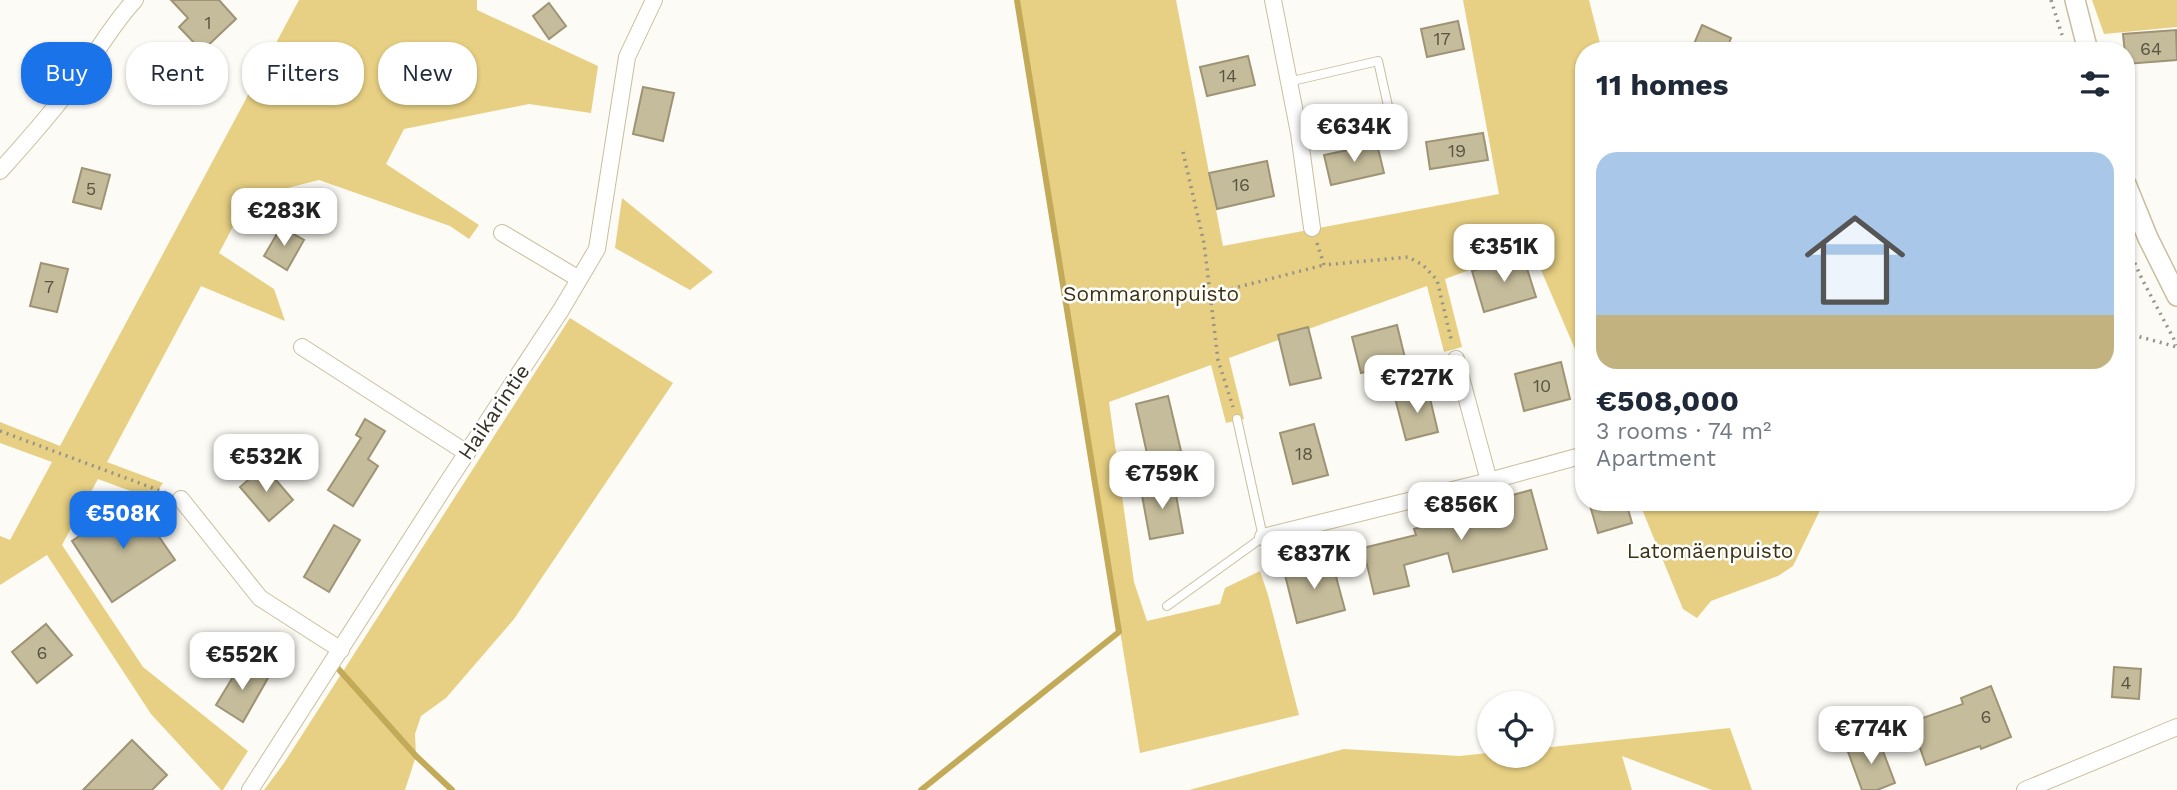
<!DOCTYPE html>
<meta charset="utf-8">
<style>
:root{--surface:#fff;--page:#f2f2f3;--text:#1f2937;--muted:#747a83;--line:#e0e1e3;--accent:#1a73e8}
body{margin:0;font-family:"Work Sans",sans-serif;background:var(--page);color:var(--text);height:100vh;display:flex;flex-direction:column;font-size:26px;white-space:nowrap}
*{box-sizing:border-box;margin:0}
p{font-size:23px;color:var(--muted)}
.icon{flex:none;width:38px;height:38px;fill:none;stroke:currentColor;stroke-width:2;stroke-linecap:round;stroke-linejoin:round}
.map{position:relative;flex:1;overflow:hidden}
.panel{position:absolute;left:1575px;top:42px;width:560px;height:469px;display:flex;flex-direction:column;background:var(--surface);border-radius:28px;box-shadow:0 2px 5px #0004}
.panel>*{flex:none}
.hud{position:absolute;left:21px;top:42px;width:665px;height:63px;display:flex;gap:14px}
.buttons{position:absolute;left:1477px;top:691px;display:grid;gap:14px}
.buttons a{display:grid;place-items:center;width:77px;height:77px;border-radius:50%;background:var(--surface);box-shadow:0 2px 5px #0004;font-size:35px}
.price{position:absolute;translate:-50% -60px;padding:0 16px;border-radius:14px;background:#fff;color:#222;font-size:23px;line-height:46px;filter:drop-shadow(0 2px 4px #0008)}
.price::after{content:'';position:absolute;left:50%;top:42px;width:21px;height:16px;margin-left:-10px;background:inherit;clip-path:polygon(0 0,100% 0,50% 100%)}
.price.selected{background:var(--accent);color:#fff}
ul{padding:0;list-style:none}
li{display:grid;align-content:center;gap:14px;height:371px;padding:0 21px}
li+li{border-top:2px solid var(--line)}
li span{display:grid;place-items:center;height:217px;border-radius:21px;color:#555}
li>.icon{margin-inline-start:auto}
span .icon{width:126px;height:126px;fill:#fffc;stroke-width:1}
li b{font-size:30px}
h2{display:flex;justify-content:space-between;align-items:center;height:84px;padding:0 21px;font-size:30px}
.pill{padding:0 24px;border-radius:28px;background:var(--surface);box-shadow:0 2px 5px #0004;font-size:24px;line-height:63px}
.pill.selected{background:var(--accent);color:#fff}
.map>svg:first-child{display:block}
.green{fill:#e7d083}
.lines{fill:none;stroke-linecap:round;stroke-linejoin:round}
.stream{stroke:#c2aa58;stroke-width:6}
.building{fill:#c5bc9b;stroke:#9e9475;stroke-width:2}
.service-casing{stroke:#c9bf9f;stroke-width:10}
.minor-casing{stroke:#c9bf9f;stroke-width:18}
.tertiary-casing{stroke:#c9bf9f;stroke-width:22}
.path{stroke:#969389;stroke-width:3.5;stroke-dasharray:2 5;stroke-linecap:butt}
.service{stroke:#fff;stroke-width:8}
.minor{stroke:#fff;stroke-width:16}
.tertiary{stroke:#fff;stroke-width:19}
.labels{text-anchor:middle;stroke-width:5;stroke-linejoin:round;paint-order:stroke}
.number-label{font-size:18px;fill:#5a5442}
.park-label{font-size:21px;fill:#3e330f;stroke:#fff}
.street-label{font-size:21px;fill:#363225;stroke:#fff}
</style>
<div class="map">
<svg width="2177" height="790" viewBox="0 0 2177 790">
<rect width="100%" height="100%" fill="#fdfbf5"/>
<g class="green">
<path d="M 299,0 L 477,0 L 477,10 L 598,66 L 591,113 L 529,104 L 404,129 L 386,164 L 479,225 L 469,239 L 450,226 L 319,180 L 248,198 L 219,253 L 274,289 L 285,321 L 201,286 L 107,462 L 163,483 L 152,499 L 98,479 L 62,545 L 143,667 L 248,751 L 223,790 L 221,790 L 151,714 L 47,555 L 0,585 L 0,536 L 10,540 L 52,462 L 0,443 L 0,422 L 60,446 Z"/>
<path d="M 1017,0 L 1176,0 L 1223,246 L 1499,194 L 1463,0 L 1589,0 L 1602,51 L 1584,51 L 1584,370 L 1535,256 L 1483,265 L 1445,279 L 1462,347 L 1444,352 L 1427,286 L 1229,358 L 1244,419 L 1226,423 L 1211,365 L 1109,402 L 1134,582 L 1147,621 L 1220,604 L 1225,588 L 1260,571 L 1268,595 L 1299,715 L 1140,753 Z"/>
<path d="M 2092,0 L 2177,0 L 2177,27 L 2104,34 Z"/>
<path d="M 622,198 L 713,272 L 690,290 L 615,248 Z"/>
<path d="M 570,318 L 673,383 L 514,619 L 446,698 L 421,716 L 415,734 L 416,756 L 405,790 L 264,790 L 284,763 Z"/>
<path d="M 1639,502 L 1824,502 L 1793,566 L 1778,576 L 1711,601 L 1697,618 L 1683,609 Z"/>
<path d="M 1730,728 L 1752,790 L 1712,790 L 1622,756 L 1632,790 L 1189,790 L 1344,749 L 1459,756 L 1489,753 L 1489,756 L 1542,756 L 1542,748 Z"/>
</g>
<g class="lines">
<g class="stream">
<path d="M 334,664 L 416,756 L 452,790"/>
<path d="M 921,790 L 1119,632 L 1017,0"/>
</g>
</g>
<g class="building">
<path d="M 171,0 L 219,0 L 236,19 L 202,51 L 179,27 L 188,18 Z"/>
<path d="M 549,3 L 566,26 L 549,39 L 533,16 Z"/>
<path d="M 1458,21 L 1464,49 L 1427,57 L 1421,29 Z"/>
<path d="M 1702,25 L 1731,38 L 1726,51 L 1691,51 Z"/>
<path d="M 2176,30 L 2177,60 L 2126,64 L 2123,34 Z"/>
<path d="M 1248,56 L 1255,85 L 1207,96 L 1200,67 Z"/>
<path d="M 643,87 L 674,93 L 663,141 L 633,134 Z"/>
<path d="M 1483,133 L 1488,160 L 1430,169 L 1426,142 Z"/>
<path d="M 1377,144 L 1384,173 L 1331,185 L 1324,155 Z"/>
<path d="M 1267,161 L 1274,196 L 1217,209 L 1209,173 Z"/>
<path d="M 82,168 L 110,175 L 101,209 L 73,202 Z"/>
<path d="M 281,227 L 304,240 L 287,270 L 264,256 Z"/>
<path d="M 1523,256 L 1536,297 L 1484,312 L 1472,271 Z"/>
<path d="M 41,263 L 68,269 L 57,312 L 30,306 Z"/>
<path d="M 1397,325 L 1406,362 L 1361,373 L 1352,337 Z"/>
<path d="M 1308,327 L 1321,378 L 1290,385 L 1278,335 Z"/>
<path d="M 1561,362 L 1570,399 L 1524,411 L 1515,374 Z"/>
<path d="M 1428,390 L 1438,432 L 1406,440 L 1395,398 Z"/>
<path d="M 1168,396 L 1181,451 L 1148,458 L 1136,404 Z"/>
<path d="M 365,419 L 385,431 L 368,459 L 378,466 L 353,506 L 328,490 L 361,438 L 356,435 Z"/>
<path d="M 1314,424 L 1328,475 L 1293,484 L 1280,433 Z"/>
<path d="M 264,466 L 293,500 L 269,521 L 240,487 Z"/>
<path d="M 1174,484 L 1183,533 L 1150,539 L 1141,490 Z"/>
<path d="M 1531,490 L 1547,549 L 1453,572 L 1448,553 L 1404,565 L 1409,586 L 1374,594 L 1363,548 L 1416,535 L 1414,529 L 1500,506 L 1498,499 Z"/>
<path d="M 133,499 L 175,560 L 112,602 L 72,541 Z"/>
<path d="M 1589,502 L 1626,502 L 1632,523 L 1598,533 Z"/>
<path d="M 334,525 L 360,540 L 329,592 L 304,577 Z"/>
<path d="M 1331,558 L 1345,610 L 1297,623 L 1284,571 Z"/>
<path d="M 46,624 L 72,655 L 37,683 L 12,652 Z"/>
<path d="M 242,662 L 268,678 L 243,722 L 216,705 Z"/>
<path d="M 2114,667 L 2141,669 L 2139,699 L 2112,697 Z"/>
<path d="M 1991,686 L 2011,737 L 1981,749 L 1980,746 L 1926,765 L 1911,722 L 1963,704 L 1961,698 Z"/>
<path d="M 1878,738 L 1895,783 L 1877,790 L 1862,790 L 1847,749 Z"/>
<path d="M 132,740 L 167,775 L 152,790 L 83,790 Z"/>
</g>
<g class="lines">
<defs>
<g id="service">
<path d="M 1288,82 L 1378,61 L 1392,124 L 1299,133"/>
<path d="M 1167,606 L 1263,537 L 1237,419"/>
</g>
<g id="minor">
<path d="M 1273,0 L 1299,133 L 1312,228"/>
<path d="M 0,171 C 27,141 53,112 77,79 C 97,53 112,24 135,0"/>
<path d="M 502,233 L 579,279"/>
<path d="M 302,347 L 467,453"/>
<path d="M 1456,359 L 1489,481"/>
<path d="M 181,499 L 260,598 L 341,650"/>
<path d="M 1263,537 L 1489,481 L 1584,455"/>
<path d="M 250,790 L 445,486 L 561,310 L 597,249 L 627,57 L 654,0"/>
<path d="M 2025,790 L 2177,727"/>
</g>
<g id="tertiary">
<path d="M 2075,0 L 2088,51"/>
<path d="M 2126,184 L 2148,238 L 2177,296"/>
</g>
</defs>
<use href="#service" class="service-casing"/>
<use href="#minor" class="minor-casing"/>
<use href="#tertiary" class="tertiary-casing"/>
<g class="path">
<path d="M 2051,0 L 2062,35"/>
<path d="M 1183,152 L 1204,243 L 1218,360 L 1233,407"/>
<path d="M 1317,243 L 1324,265 L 1408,257 L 1423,265 L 1437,280 L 1452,343"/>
<path d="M 2126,244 L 2142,279 L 2177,345"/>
<path d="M 1211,294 L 1324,265"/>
<path d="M 2126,333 L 2177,347"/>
<path d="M 0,431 L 166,493"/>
</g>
<use href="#service" class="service"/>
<use href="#minor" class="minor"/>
<use href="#tertiary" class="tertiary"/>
</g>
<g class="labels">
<g class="number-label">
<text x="208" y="29">1</text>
<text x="1442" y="45">17</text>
<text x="2151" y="55">64</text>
<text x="1228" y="82">14</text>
<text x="1457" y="157">19</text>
<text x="1241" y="191">16</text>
<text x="91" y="195">5</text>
<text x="49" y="293">7</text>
<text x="1542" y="392">10</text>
<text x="1304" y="460">18</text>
<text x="42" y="659">6</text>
<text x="2126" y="689">4</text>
<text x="1986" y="723">6</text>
</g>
<g class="park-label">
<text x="1151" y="301">Sommaronpuisto</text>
<text x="1710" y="558">Latomäenpuisto</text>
</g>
<g class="street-label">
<text transform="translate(494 412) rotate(-56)" y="7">Haikarintie</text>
</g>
</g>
</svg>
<div class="buttons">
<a><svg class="icon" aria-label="locate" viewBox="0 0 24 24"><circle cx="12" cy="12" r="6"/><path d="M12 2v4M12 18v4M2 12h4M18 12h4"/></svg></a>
</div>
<b class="price" style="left:1354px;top:164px">€634K</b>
<b class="price" style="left:284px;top:248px">€283K</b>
<b class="price" style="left:1504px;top:284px">€351K</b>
<b class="price" style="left:1417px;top:415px">€727K</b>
<b class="price" style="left:266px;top:494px">€532K</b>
<b class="price" style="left:1162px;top:511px">€759K</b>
<b class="price" style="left:1461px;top:542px">€856K</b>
<b class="price selected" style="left:123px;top:551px">€508K</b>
<b class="price" style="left:1314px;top:591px">€837K</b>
<b class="price" style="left:242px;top:692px">€552K</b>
<b class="price" style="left:1871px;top:766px">€774K</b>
<div class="hud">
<a class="pill selected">Buy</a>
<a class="pill">Rent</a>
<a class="pill">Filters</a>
<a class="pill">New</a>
</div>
<section class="panel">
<h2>11 homes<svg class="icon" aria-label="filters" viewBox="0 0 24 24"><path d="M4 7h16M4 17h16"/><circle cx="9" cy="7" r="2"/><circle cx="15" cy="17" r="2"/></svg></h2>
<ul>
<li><span style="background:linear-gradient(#a9c7e8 75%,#c2b280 0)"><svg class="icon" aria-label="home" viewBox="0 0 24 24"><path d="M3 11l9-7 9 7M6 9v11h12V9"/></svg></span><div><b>€508,000</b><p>3 rooms · 74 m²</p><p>Apartment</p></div></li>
</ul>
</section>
</div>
